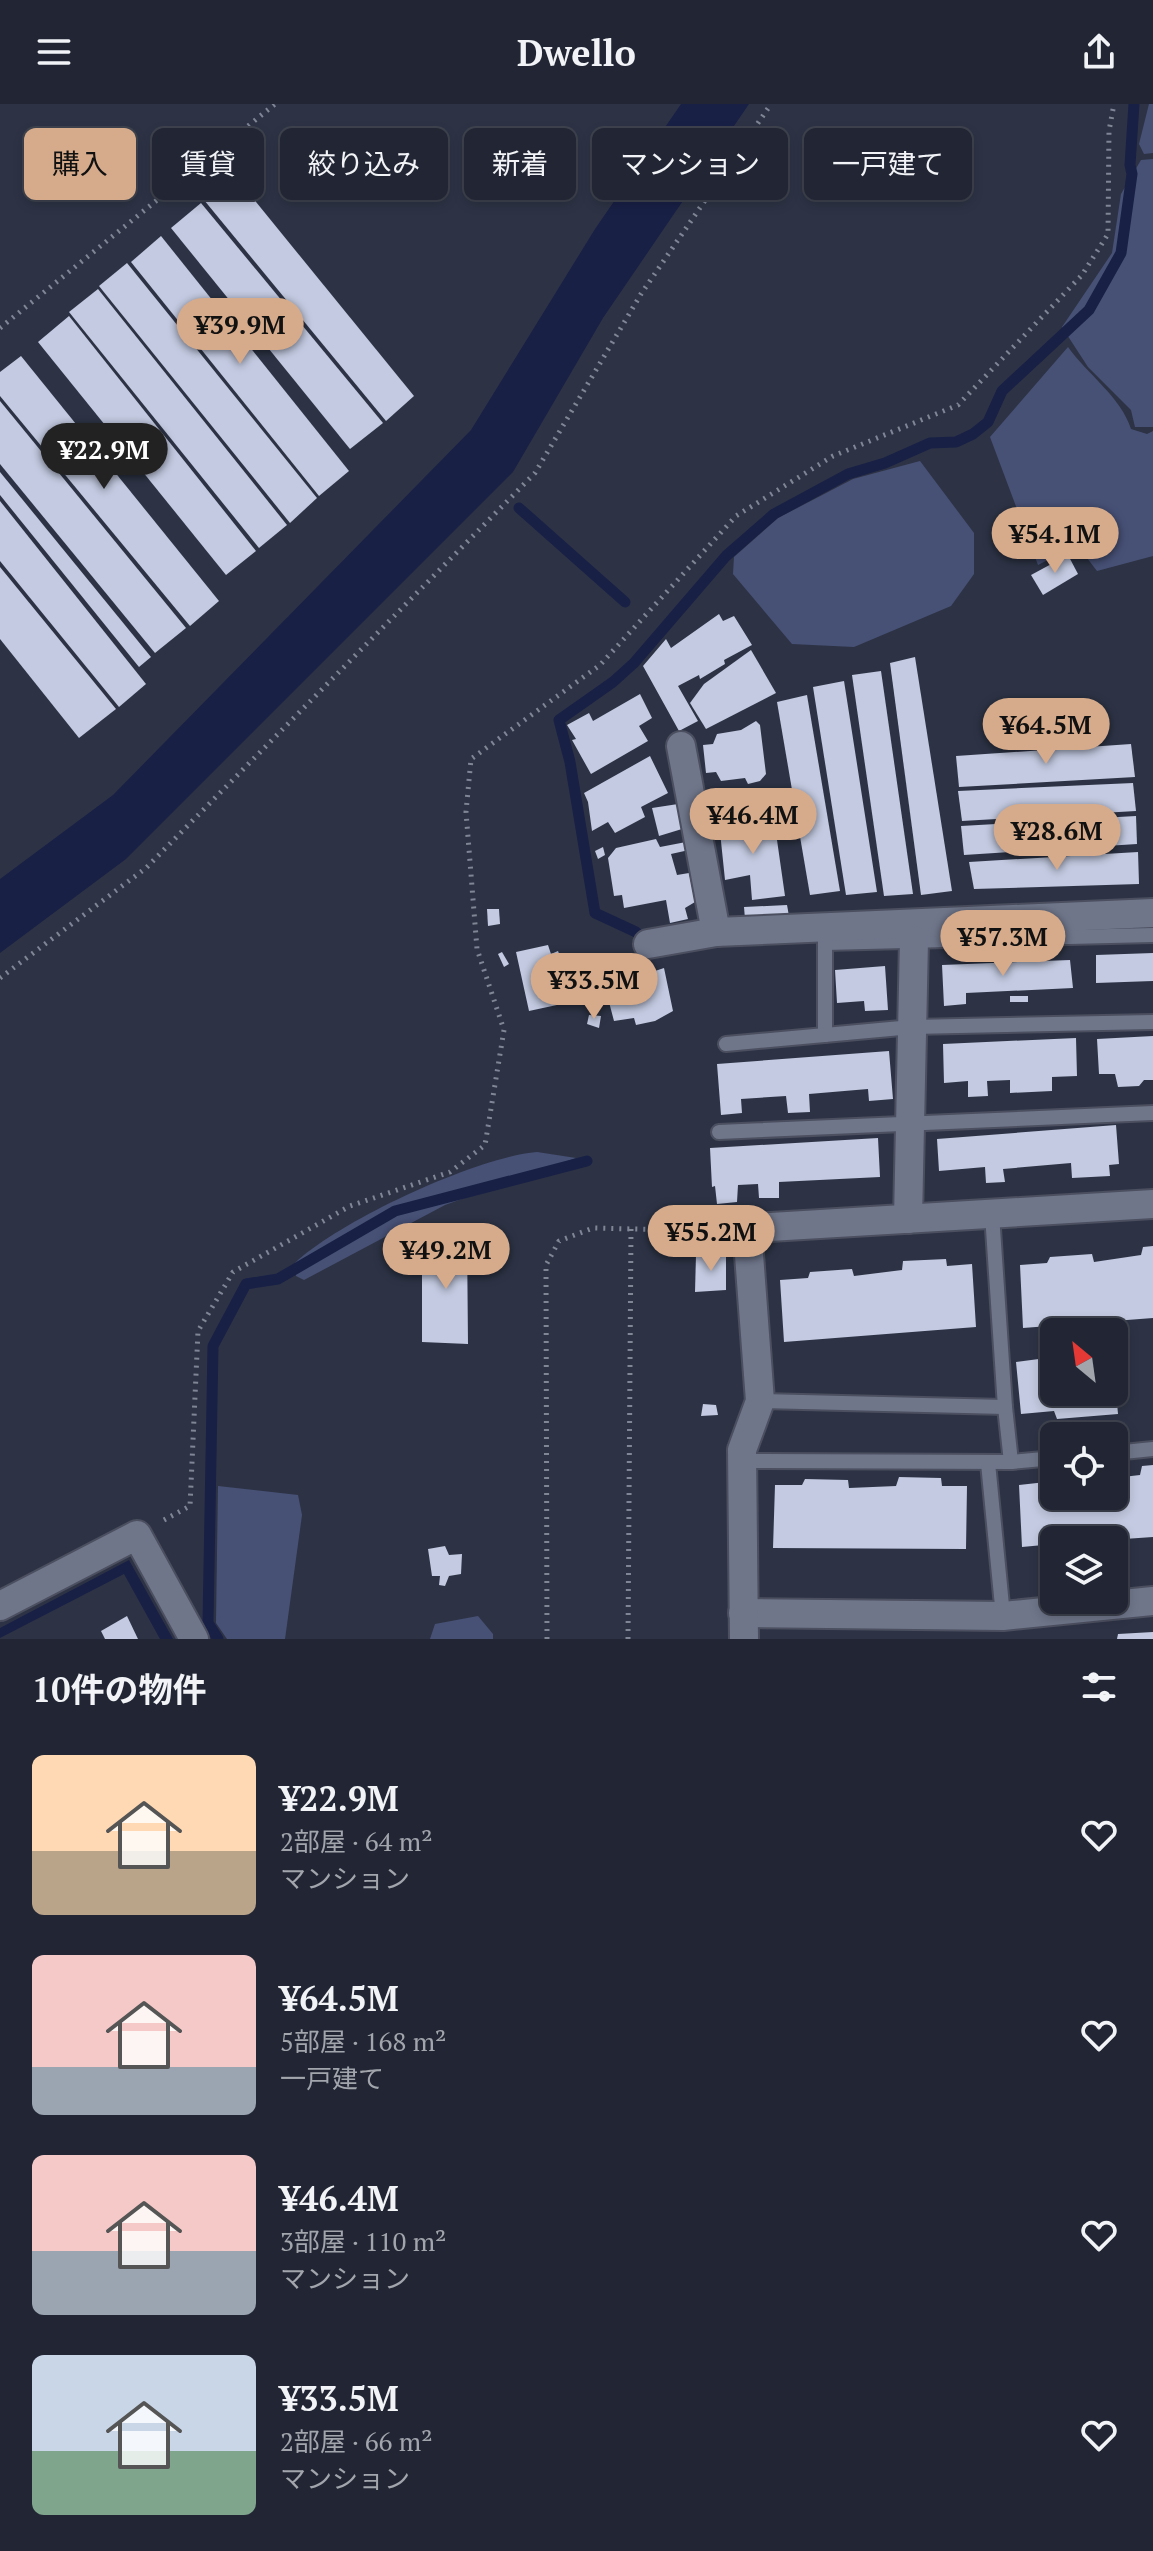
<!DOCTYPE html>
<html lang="ja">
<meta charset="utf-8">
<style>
:root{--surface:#222634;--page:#2a2e3c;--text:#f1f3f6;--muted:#a2a5ac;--line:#3f434f;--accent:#d6ab8b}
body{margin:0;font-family:"PT Serif","Noto Sans JP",serif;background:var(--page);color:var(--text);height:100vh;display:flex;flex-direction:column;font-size:30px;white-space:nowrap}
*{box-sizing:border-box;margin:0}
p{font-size:26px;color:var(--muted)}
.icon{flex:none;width:44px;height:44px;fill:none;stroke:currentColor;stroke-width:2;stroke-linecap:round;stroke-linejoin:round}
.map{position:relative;height:1535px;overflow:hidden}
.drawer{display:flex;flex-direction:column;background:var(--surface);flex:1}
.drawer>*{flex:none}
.hud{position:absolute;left:24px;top:24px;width:1106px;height:72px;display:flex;gap:16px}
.needle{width:52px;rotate:331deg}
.controls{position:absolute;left:1040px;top:1214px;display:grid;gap:16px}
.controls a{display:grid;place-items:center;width:88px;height:88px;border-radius:12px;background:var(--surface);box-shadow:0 4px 12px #0003,0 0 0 2px var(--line);font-size:40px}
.price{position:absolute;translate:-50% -68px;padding:0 18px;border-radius:28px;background:var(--accent);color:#111;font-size:26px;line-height:52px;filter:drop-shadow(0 2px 4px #0008)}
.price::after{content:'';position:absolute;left:50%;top:48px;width:24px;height:18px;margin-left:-12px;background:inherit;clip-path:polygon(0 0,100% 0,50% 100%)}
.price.current{background:#222;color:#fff}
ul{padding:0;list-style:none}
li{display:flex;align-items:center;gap:24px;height:200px;padding:0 32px}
li span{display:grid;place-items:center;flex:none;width:224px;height:160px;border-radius:12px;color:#555}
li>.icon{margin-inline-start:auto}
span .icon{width:96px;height:96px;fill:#fffc;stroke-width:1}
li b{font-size:34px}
h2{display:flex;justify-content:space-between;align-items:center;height:96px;padding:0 32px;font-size:34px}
.chip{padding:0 28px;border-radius:12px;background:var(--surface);box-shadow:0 4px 12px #0003,0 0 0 2px var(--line);font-size:28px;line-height:72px}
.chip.current{background:var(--accent);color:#111}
header{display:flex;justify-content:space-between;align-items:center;height:104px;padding:0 32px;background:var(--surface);font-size:36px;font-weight:600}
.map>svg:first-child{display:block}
.green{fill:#475176}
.water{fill:#182046}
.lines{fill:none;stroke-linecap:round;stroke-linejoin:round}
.stream{stroke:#182046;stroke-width:11}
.building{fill:#c3cae1}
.lane-casing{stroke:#4b4f5f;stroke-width:18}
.street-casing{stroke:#4b4f5f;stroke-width:32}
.path{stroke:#818696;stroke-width:5;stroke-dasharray:2 6;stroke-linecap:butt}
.lane{stroke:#6f768a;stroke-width:14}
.street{stroke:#6f768a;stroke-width:28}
</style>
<header><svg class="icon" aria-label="menu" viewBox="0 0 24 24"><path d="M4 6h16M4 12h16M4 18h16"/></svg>Dwello<svg class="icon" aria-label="share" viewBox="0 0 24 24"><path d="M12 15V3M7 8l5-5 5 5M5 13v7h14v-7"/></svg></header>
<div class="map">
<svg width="1153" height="1535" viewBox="0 0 1153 1535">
<rect width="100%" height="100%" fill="#2d3345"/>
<g class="green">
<path d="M 1149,0 L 1153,0 L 1153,49 L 1144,50 L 1139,40 Z"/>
<path d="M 1153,55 L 1153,323 L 1135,323 L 1131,306 L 1088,263 L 1062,223 L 1112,149 L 1121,90 L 1141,56 Z"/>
<path d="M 1068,243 C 1087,270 1121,293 1131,325 L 1147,330 L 1153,327 L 1153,452 L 1097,467 L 1077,441 L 1038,461 L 990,333 Z"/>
<path d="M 920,357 L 974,429 L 974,470 L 951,502 L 854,543 L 792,540 L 733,470 L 734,453 L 778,414 L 853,375 Z"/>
<path d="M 537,1048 L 576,1054 L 445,1101 L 304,1176 L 296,1172 L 295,1159 C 339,1117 476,1053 537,1048 Z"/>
<path d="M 218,1382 L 298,1391 L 302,1411 L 285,1535 L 227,1535 L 216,1519 Z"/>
<path d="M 478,1512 L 493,1530 L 493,1535 L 430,1535 L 435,1520 Z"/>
</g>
<g class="water">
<path d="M 681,0 L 749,0 L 603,214 L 513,368 L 126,755 L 0,849 L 0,775 L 113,691 L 471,326 L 595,125 Z"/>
<path d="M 129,1456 L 173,1535 L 160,1535 L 124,1470 L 0,1534 L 0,1524 Z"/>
</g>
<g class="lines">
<g class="stream">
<path d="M 519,404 L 625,498"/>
<path d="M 636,828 L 595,809 L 570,658 L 559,616 L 613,578 L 634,559 L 726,452 L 774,410 L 848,370 L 885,359 L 930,339 L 956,338 L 973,330 L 988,318 L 1002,287 L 1089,206 L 1121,149 L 1132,70 L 1130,61 L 1134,0"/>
<path d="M 218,1535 L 208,1519 L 213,1242 L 246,1180 L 278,1175 L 395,1107 L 587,1057"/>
</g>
</g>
<g class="building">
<path d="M 234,71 L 414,292 L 386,317 L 204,96 Z"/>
<path d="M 201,99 L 383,319 L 350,345 L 171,124 Z"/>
<path d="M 161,132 L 349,367 L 319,392 L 131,158 Z"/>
<path d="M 127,159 L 317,394 L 290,419 L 99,182 Z"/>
<path d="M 98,185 L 287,421 L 259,444 L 69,208 Z"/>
<path d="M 69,212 L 256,447 L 226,471 L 38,238 Z"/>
<path d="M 21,252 L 219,497 L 190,522 L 0,292 L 0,268 Z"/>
<path d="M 0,297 L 186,524 L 155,549 L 0,360 Z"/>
<path d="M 0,368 L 151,553 L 139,563 L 0,391 Z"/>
<path d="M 0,397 L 146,580 L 119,603 L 0,457 Z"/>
<path d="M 1068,451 L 1078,470 L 1043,491 L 1031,471 Z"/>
<path d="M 0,463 L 116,605 L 79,634 L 0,535 Z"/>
<path d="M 719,510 L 723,517 L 734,512 L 752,541 L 724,556 L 725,560 L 700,575 L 699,571 L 678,582 L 698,617 L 679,627 L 643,562 L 666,535 L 671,544 Z"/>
<path d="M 751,546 L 776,589 L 706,625 L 690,599 L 704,580 Z"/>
<path d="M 915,553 L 952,787 L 921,791 L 890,559 Z"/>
<path d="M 881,567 L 913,790 L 884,792 L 852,571 Z"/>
<path d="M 844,577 L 877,788 L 846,791 L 813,583 Z"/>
<path d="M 640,590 L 652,614 L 639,622 L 648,637 L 591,670 L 572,636 L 576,635 L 567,621 L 589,609 L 593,617 Z"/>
<path d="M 807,591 L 840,787 L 810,791 L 777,598 Z"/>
<path d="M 756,617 L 760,621 L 766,670 L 760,677 L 748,680 L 745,674 L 721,677 L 716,668 L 706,669 L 703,641 L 713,640 L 717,630 L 741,626 Z"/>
<path d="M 1131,640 L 1135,673 L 959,683 L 956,652 Z"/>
<path d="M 650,652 L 668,689 L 641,703 L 645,713 L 615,729 L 608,718 L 592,727 L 588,698 L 584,689 Z"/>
<path d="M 1133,679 L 1136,707 L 962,717 L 958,687 Z"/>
<path d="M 678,700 L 682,725 L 659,732 L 652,704 Z"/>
<path d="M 750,712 L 774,715 L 785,792 L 752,796 L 750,771 L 725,776 L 719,718 L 726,717 L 745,721 Z"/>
<path d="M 1136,712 L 1137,740 L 964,751 L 961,722 Z"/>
<path d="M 656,735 L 660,743 L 686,738 L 689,746 L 671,750 L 677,771 L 689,769 L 695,798 L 685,804 L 688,815 L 670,819 L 666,796 L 624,804 L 622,791 L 614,792 L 608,754 L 616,744 Z"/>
<path d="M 603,743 L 605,751 L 598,755 L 595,747 Z"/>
<path d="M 1138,748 L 1139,780 L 974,785 L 969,758 Z"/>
<path d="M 787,801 L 789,812 L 745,815 L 744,803 Z"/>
<path d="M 487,805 L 499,805 L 500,820 L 488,822 Z"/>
<path d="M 548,841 L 551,850 L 558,847 L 563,860 L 584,852 L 594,893 L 529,907 L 516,848 Z"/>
<path d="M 502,848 L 509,860 L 504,863 L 498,850 Z"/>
<path d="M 1153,849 L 1153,877 L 1096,879 L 1096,851 Z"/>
<path d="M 603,851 L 606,857 L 619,853 L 622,858 L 633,851 L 638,861 L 647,854 L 655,867 L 664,864 L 673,907 L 655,917 L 636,921 L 634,914 L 614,917 L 609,898 L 603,899 L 594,863 L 600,860 L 597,854 Z"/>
<path d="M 1070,856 L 1073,884 L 966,889 L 966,900 L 944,902 L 942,861 Z"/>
<path d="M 885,862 L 888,906 L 865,907 L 864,897 L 837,899 L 835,866 Z"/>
<rect x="1010" y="892" width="18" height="6"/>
<path d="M 589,911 L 601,912 L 599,924 L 587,920 Z"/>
<path d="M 1153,932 L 1153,976 L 1144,976 L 1139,982 L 1118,983 L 1115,970 L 1099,970 L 1097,935 Z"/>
<path d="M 1076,934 L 1077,972 L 1052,973 L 1052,987 L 1010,989 L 1010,976 L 987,977 L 988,992 L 968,993 L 968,977 L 944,979 L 943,940 Z"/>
<path d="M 889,947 L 893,995 L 869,997 L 868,985 L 809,990 L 810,1008 L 788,1009 L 786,992 L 741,995 L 742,1009 L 721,1011 L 717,960 Z"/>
<path d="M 1116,1021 L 1119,1060 L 1109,1061 L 1110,1072 L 1072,1074 L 1071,1059 L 1003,1065 L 1005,1078 L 986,1079 L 985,1063 L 939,1067 L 937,1035 Z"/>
<path d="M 878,1034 L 880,1073 L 779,1078 L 779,1094 L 759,1094 L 758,1080 L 738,1081 L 737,1098 L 717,1100 L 715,1082 L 712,1083 L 710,1044 Z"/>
<path d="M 467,1130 L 468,1240 L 422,1238 L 422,1167 L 435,1169 L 438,1162 L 425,1161 L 426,1138 L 442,1131 Z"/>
<path d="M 1153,1142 L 1153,1214 L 1023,1224 L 1020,1161 L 1047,1159 L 1050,1153 L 1092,1150 L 1094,1158 L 1141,1151 L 1143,1143 Z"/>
<path d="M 726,1150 L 726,1186 L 695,1188 L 696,1151 Z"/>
<path d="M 946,1155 L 947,1162 L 972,1160 L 976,1223 L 784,1238 L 780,1176 L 808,1174 L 810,1168 L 852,1165 L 854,1172 L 902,1166 L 903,1157 Z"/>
<path d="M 1054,1253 L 1054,1288 L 1116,1288 L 1118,1310 L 1057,1315 L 1054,1307 L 1021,1310 L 1016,1258 Z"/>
<path d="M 703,1300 L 716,1301 L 718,1311 L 701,1312 Z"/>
<path d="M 1153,1361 L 1153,1433 L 1110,1436 L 1054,1436 L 1054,1440 L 1022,1443 L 1019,1381 L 1046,1378 L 1048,1372 L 1054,1372 L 1054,1392 L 1114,1392 L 1114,1374 L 1140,1371 L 1142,1362 Z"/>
<path d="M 899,1373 L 941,1374 L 942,1382 L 967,1382 L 966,1445 L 773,1444 L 775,1381 L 802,1381 L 805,1375 L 848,1376 L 849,1384 L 896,1382 Z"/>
<path d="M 445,1442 L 449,1451 L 462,1450 L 461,1470 L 449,1472 L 445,1482 L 439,1481 L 440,1472 L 432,1472 L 428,1445 Z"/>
<path d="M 127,1512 L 138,1535 L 105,1535 L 101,1527 Z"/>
<path d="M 1153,1528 L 1153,1535 L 1117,1535 L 1118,1530 Z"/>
</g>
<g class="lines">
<defs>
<g id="lane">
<path d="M 825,831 L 825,931"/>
<path d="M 825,839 L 1153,831"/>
<path d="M 726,940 L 912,923 L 1153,918"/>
<path d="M 719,1028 L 1153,1009"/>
<path d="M 992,1110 L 1005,1303 L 1011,1358"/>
<path d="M 760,1297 L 1005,1303"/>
<path d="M 1114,1349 L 1153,1345"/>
<path d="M 742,1357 L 1011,1358 L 1054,1354"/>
<path d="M 988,1359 L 1003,1512"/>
</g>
<g id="street">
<path d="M 681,642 L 716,828"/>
<path d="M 648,840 L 716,828 L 1153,809"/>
<path d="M 908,1115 L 914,836"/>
<path d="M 703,1127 L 1153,1100"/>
<path d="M 0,1502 L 137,1431 L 194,1535"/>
<path d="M 743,1509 L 1003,1512 L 1153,1497"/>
<path d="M 744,1535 L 742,1346 L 760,1297 L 747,1124"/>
</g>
</defs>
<use href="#lane" class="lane-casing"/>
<use href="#street" class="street-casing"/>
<g class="path">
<path d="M 0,224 L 275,0"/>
<path d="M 0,874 L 146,764 L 535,369 L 641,190 L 771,0"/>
<path d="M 164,1416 L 190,1402 L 198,1227 L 233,1168 L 350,1102 L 450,1068 L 485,1041 L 504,926 L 477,845 L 466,708 L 471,655 L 600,561 L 736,412 L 833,352 L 958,301 L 1082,171 L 1108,130 L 1109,27 L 1114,0"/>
<path d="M 547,1535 L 546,1161 L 559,1137 L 593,1124 L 674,1126"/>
<path d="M 628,1535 L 631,1125"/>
</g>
<use href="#lane" class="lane"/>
<use href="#street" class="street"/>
</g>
</svg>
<div class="controls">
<a><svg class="needle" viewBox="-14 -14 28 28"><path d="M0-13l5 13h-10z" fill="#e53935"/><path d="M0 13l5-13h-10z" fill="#a2a5ac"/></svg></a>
<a><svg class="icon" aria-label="locate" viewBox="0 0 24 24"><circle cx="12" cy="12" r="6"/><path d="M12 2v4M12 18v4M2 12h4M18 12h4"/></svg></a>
<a><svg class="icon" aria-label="layers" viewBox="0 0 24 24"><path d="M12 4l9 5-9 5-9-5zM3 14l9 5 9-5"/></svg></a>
</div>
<b class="price" style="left:240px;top:262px">¥39.9M</b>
<b class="price current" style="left:104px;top:387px">¥22.9M</b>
<b class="price" style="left:1055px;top:471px">¥54.1M</b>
<b class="price" style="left:1046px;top:662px">¥64.5M</b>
<b class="price" style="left:753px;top:752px">¥46.4M</b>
<b class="price" style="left:1057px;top:768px">¥28.6M</b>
<b class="price" style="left:1003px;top:874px">¥57.3M</b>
<b class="price" style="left:594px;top:917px">¥33.5M</b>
<b class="price" style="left:711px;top:1169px">¥55.2M</b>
<b class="price" style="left:446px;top:1187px">¥49.2M</b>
<div class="hud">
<a class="chip current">購入</a>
<a class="chip">賃貸</a>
<a class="chip">絞り込み</a>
<a class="chip">新着</a>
<a class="chip">マンション</a>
<a class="chip">一戸建て</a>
</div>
</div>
<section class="drawer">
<h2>10件の物件<svg class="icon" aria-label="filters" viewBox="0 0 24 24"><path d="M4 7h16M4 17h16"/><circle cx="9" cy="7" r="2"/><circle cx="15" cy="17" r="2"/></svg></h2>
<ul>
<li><span style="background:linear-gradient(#ffd9b3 60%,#b9a48a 0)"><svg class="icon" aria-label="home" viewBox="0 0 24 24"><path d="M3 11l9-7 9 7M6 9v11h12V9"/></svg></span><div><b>¥22.9M</b><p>2部屋 · 64 m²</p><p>マンション</p></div><svg class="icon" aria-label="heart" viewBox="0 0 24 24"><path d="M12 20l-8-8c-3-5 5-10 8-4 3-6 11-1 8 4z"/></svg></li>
<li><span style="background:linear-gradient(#f6c9c9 70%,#9aa5b1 0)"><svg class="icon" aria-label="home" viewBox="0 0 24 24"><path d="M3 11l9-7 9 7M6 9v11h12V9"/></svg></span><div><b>¥64.5M</b><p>5部屋 · 168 m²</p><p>一戸建て</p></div><svg class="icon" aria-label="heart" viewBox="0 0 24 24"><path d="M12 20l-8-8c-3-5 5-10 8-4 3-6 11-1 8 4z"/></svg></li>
<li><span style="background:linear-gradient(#f6c9c9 60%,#9aa5b1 0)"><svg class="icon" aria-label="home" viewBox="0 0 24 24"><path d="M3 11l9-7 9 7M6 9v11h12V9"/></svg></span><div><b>¥46.4M</b><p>3部屋 · 110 m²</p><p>マンション</p></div><svg class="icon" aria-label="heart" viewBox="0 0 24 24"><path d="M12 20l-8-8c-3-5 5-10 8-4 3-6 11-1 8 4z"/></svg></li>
<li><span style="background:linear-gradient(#c9d6e8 60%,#7fa58c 0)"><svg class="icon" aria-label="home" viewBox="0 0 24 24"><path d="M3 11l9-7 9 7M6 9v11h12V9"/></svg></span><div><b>¥33.5M</b><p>2部屋 · 66 m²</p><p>マンション</p></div><svg class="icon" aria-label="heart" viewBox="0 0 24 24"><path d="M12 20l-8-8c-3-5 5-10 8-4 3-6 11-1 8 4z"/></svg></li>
</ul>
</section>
